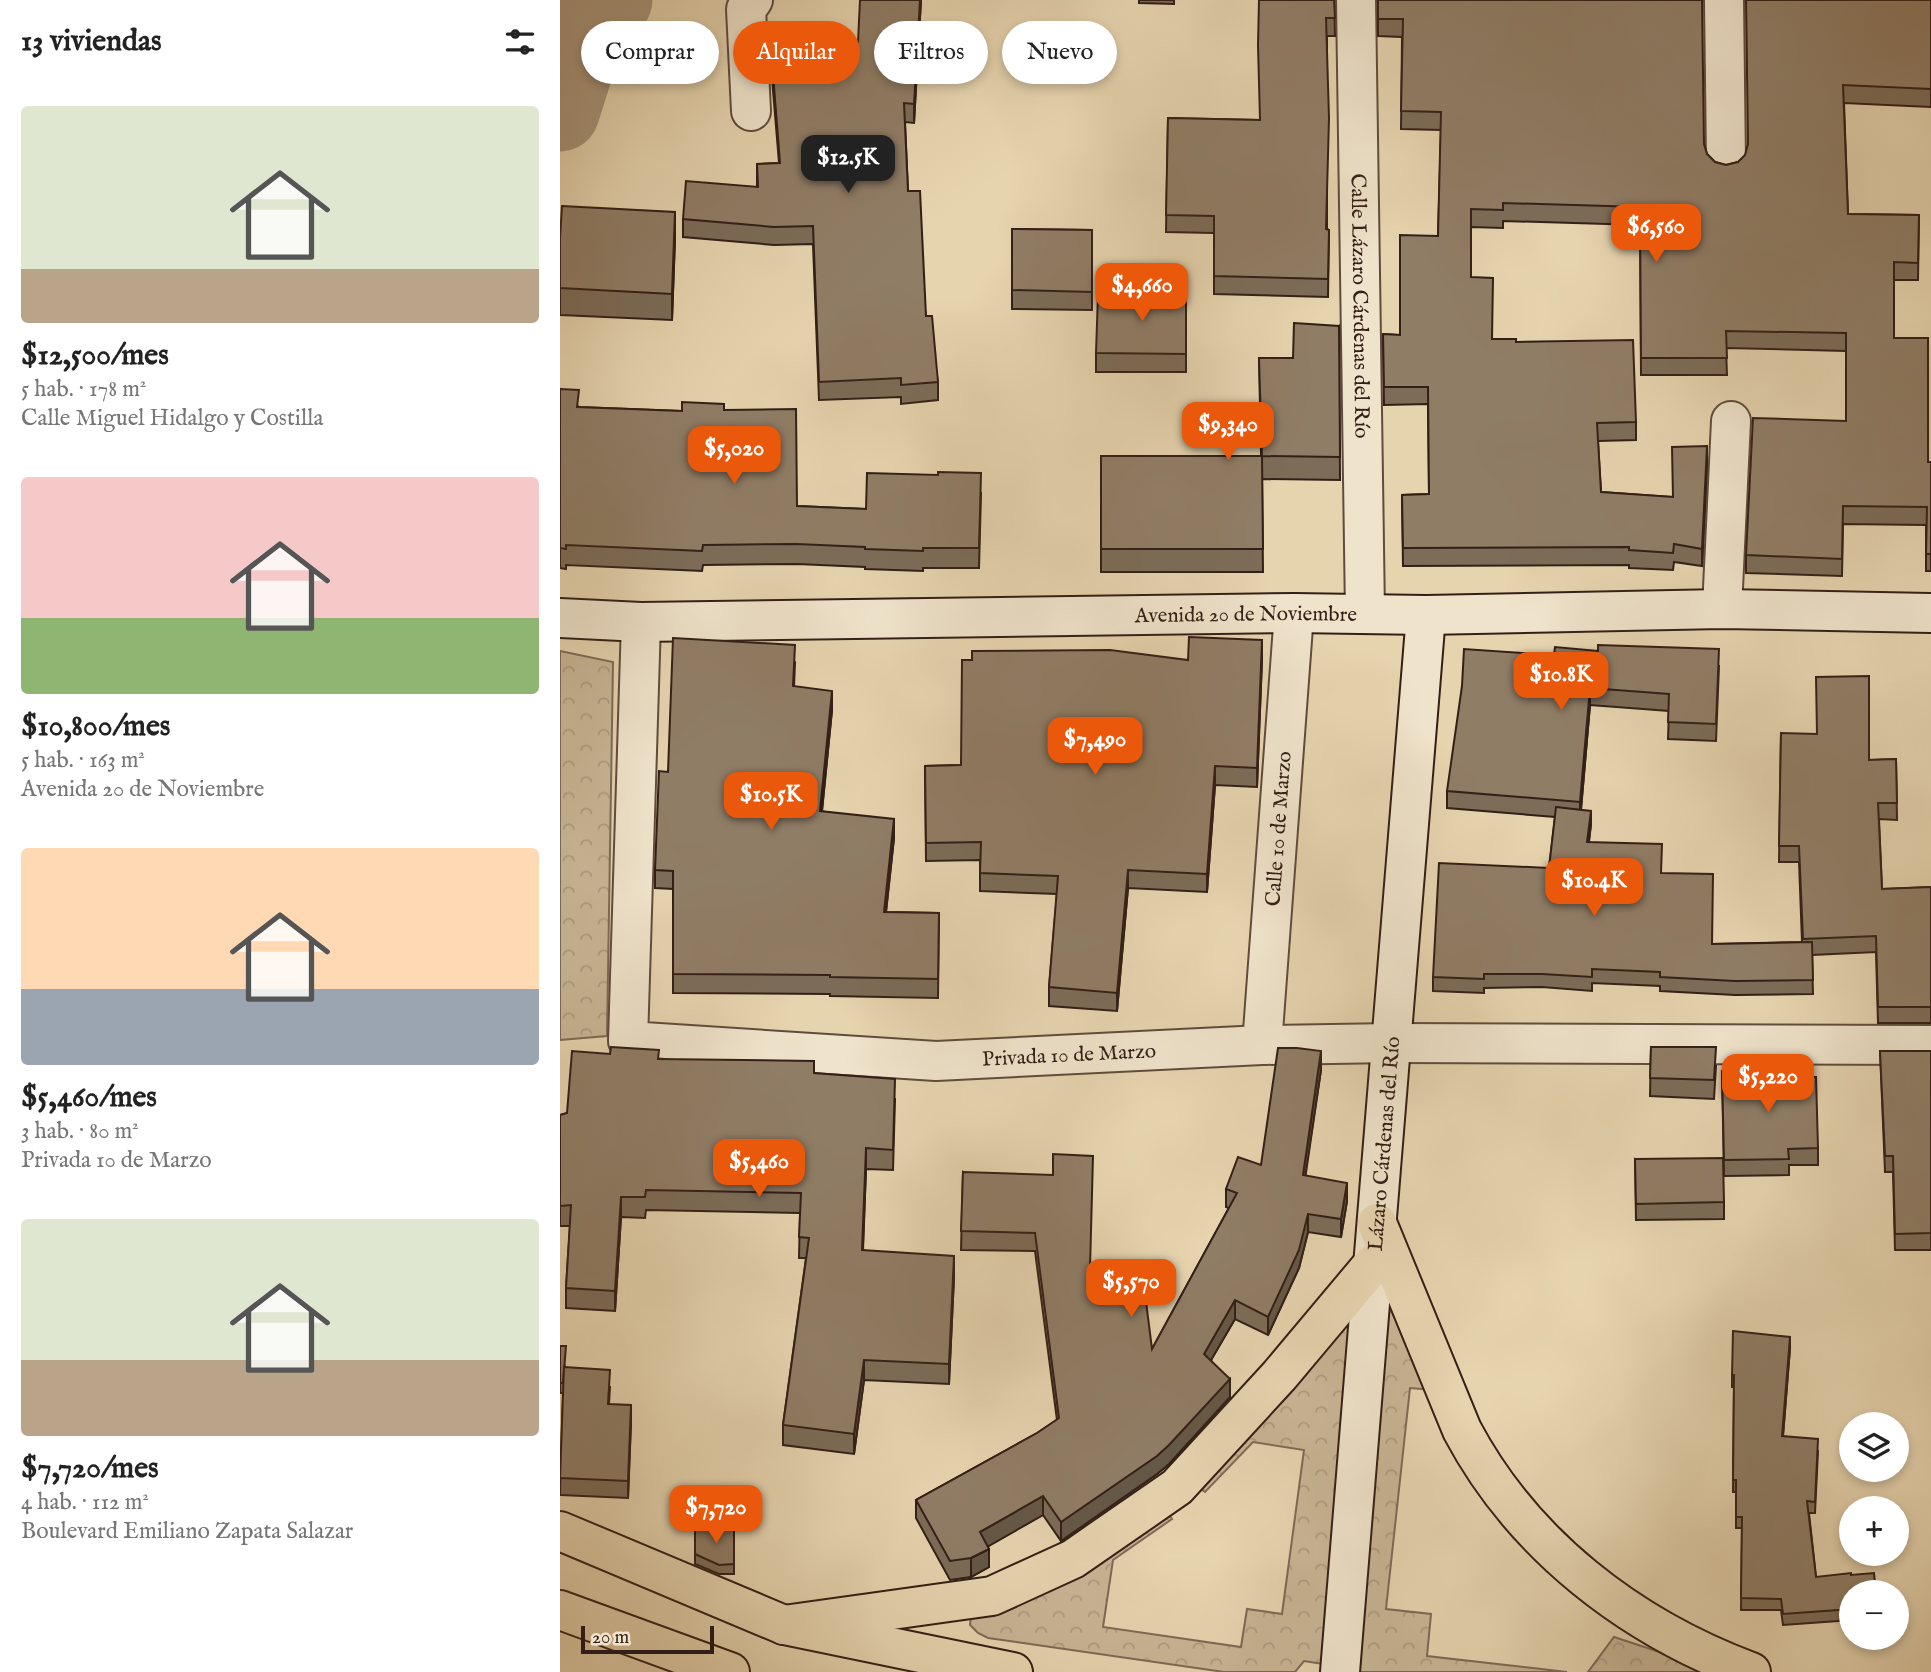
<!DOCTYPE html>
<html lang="es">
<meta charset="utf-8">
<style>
:root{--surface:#fff;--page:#f6f6f6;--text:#222;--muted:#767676;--accent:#ea580c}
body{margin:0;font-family:"IM FELL English",serif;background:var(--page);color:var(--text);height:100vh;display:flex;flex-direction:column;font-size:26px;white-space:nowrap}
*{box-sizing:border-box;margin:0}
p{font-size:23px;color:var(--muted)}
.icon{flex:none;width:38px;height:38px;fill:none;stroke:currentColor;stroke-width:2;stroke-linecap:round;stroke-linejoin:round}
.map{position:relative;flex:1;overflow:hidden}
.drawer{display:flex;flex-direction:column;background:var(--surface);width:560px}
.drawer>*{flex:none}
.banner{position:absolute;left:21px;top:21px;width:665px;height:63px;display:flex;gap:14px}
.fabs{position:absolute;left:1279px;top:1412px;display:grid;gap:14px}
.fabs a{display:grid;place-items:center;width:70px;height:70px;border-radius:50%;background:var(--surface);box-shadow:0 4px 10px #0003;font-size:35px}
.scale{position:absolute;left:21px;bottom:18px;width:133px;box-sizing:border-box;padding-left:7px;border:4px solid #331f17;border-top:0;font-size:19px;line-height:24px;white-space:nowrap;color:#331f17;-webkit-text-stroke:5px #efe3cb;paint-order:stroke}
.price{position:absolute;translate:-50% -60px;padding:0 16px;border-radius:14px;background:var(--accent);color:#fff;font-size:23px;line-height:46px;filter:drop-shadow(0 2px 4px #0008)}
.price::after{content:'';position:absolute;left:50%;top:42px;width:21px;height:16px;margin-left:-10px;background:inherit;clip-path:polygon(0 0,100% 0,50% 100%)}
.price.current{background:#222;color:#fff}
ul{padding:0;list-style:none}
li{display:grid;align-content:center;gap:14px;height:371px;padding:0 21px}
li span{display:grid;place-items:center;height:217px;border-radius:7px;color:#555}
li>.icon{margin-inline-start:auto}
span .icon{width:126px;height:126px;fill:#fffc;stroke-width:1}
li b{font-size:30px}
h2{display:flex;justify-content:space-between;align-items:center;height:84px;padding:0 21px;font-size:30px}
.pill{padding:0 24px;border-radius:32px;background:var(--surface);box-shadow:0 4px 10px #0003;font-size:24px;line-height:63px}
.pill.current{background:var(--accent);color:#fff}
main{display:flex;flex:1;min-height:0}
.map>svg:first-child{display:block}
.forest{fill:url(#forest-crowns);stroke:#7e6a56;stroke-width:2}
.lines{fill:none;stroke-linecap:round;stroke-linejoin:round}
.river{stroke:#a9967b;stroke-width:79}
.street-casing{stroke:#604c3d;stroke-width:42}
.secondary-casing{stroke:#331f17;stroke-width:42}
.primary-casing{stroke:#331f17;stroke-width:42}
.street{stroke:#efe3cb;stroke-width:38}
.secondary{stroke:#efe3cb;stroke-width:38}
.primary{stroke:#e6d4af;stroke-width:38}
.wall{fill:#7c6c58;stroke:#331f17;stroke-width:2}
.shaded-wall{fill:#655847;stroke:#331f17;stroke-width:2}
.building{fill:#907d66;stroke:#331f17;stroke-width:2}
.labels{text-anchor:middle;stroke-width:5;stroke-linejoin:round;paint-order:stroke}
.street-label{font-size:21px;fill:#331f17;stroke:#efe3cb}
</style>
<main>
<section class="drawer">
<h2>13 viviendas<svg class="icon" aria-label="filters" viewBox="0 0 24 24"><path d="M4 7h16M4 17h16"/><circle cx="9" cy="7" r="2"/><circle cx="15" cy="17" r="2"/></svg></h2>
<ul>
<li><span style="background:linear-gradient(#dfe7d0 75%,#b9a48a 0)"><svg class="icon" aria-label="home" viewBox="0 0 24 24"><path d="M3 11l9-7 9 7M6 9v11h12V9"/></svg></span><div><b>$12,500/mes</b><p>5 hab. · 178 m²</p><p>Calle Miguel Hidalgo y Costilla</p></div></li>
<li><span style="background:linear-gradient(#f6c9c9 65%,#8fb573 0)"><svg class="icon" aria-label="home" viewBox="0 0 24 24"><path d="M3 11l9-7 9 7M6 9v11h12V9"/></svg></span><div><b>$10,800/mes</b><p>5 hab. · 163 m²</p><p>Avenida 20 de Noviembre</p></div></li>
<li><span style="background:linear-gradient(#ffd9b3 65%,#9aa5b1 0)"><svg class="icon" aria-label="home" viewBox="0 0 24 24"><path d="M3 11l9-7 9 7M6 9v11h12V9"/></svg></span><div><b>$5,460/mes</b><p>3 hab. · 80 m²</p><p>Privada 10 de Marzo</p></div></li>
<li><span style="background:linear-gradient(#dfe7d0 65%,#b9a48a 0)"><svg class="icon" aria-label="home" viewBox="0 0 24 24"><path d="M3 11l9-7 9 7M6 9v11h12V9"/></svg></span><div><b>$7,720/mes</b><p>4 hab. · 112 m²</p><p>Boulevard Emiliano Zapata Salazar</p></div></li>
</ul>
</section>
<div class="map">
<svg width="1371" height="1672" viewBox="0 0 1371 1672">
<defs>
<pattern id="forest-crowns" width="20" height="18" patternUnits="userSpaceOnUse" patternTransform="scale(1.75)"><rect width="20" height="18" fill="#c8b595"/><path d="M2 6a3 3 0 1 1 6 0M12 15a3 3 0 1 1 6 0" fill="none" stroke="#ac9b80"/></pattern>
</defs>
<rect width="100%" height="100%" fill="#e6d4af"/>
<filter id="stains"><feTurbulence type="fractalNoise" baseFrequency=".00286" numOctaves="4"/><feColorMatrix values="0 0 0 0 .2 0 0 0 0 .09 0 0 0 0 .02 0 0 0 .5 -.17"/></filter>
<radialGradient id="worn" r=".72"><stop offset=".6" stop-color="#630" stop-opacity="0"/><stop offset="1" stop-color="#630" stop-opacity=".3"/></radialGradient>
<g class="forest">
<path d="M 0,651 L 53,662 L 47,1036 L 0,1040 Z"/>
<path d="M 827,1289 L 875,1390 L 850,1388 L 826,1609 L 871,1614 L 867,1656 L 1007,1672 L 791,1672 L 789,1668 L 744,1661 L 735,1672 L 664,1672 L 428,1638 L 418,1633 L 410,1625 L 411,1616 L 606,1511 L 612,1519 L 553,1560 L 543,1627 L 681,1647 L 687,1609 L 722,1614 L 744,1450 L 693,1442 L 645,1492 L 637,1486 L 773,1334 Z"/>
<path d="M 1054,1637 L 1133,1663 L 1146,1672 L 1028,1672 Z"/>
</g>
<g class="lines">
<path class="river" d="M 0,112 L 28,24 L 53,0"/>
<defs>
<g id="street">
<path id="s1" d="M 796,0 L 805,614"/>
<path d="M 1164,0 L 1166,161"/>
<path d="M 191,111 L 186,9 L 193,0"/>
<path d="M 1162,609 L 1171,421"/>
<path id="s2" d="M 81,622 L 68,1041 L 376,1061 L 702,1045 L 833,1043 L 1371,1045"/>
<path id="s3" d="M 702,1045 L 734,613"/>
</g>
<g id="secondary">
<path id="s4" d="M 0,618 L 81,622 L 734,613 L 866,615 L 1162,609 L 1371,613"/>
<path id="s5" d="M 780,1672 C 809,1319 839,967 866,615"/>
</g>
<g id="primary">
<path d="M 817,1223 L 902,1430 C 963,1545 1070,1627 1191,1672"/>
<path d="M 0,1531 L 224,1625 L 453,1672"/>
<path d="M 0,1610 L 170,1672"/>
<path d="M 224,1625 L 432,1596 L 513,1559 L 617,1487 L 719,1376 L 813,1264"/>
</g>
</defs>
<use href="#street" class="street-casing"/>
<use href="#secondary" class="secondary-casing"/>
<use href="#primary" class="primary-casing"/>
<use href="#street" class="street"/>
<use href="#secondary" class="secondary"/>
<use href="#primary" class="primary"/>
</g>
<g class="wall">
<path d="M 361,0 L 354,123 L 345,122 L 348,191 L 366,316 L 378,382 L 378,400 L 341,404 L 341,397 L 259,400 L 253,244 L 214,245 L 123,237 L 123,219 L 197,187 L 197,164 L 219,163 L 211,66 L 211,48 L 298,42 Z"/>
<path d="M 579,0 L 614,0 L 614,4 L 579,3 Z"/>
<path d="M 774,0 L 775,36 L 767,36 L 767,229 L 769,230 L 768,297 L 654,294 L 654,233 L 606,232 L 608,118 L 700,120 Z"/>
<path d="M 818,0 L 1144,144 L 1147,154 L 1155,162 L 1166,165 L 1178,162 L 1371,0 L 1371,107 L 1284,103 L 1288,214 L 1359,215 L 1358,280 L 1334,280 L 1334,338 L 1368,462 L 1371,462 L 1371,571 L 1366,571 L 1366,525 L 1283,524 L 1282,576 L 1186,573 L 1186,555 L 1286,421 L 1286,351 L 1166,348 L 1167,375 L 1081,375 L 1080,225 L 943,221 L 943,228 L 911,227 L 911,277 L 932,339 L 956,342 L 1076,422 L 1076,440 L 1038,441 L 1041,492 L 1112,497 L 1147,464 L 1142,566 L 1114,562 L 1113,570 L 1069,568 L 1069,565 L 843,566 L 842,495 L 869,494 L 868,404 L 824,405 L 823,334 L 840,335 L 878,236 L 881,130 L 841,129 L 842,37 L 818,36 Z"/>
<path d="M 452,229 L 532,230 L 532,310 L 452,309 Z"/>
<path d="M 0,238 L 115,238 L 112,320 L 0,315 Z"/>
<path d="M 626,292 L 626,372 L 536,372 L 536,353 Z"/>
<path d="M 779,326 L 780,480 L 702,479 L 703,572 L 541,572 L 541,456 L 701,456 L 699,358 L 733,358 Z"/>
<path d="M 0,389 L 19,407 L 122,411 L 164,410 L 237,506 L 306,509 L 421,493 L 419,568 L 363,568 L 363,571 L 305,569 L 305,567 L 237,564 L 143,565 L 142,571 L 6,565 L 6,569 L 0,568 Z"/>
<path d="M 994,655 L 1159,666 L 1156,741 L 1108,739 L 1109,711 L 1030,705 L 1021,810 L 1031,824 L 1029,842 L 1101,873 L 1152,944 L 1242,942 L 1239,862 L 1219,862 L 1221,733 L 1309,760 L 1336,759 L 1337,820 L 1319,819 L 1322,889 L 1371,887 L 1371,1023 L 1318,1023 L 1316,952 L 1252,955 L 1253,994 L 1175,995 L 1100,991 L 1100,986 L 1032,983 L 1032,991 L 982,987 L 924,988 L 924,993 L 873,991 L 873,977 L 989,868 L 995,817 L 887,808 L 887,791 Z"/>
<path d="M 702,659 L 697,787 L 655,785 L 647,892 L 568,888 L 557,1011 L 489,1006 L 489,987 L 497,894 L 420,891 L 420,860 L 366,861 L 365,766 L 401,765 L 412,660 L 628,660 Z"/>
<path d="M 235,663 L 234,687 L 272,710 L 262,811 L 334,838 L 326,912 L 379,913 L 378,998 L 270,996 L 270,994 L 113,993 L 113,889 L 95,888 L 95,870 L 108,772 Z"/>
<path d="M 1091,1047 L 1156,1066 L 1154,1099 L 1090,1096 Z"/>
<path d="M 1320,1051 L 1371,1051 L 1371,1250 L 1335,1250 L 1333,1172 L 1325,1172 Z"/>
<path d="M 50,1054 L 254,1073 L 335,1099 L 333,1170 L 306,1169 L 303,1250 L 394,1277 L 389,1384 L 304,1380 L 294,1454 L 223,1445 L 223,1425 L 246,1258 L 239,1258 L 240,1213 L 86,1210 L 85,1218 L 61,1217 L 55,1311 L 6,1308 L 6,1288 L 10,1226 L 0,1226 L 0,1115 L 7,1113 Z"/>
<path d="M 761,1070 L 745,1175 L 787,1201 L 781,1237 L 748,1232 L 739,1268 L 708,1335 L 675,1319 L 651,1360 L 670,1397 L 609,1464 L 597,1474 L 501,1541 L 483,1515 L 427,1546 L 429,1567 L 411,1577 L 390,1580 L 356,1518 L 356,1500 L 477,1433 L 497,1420 L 475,1251 L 401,1250 L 403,1172 L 531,1268 L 592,1349 L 669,1208 L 666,1207 L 666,1189 L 701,1165 Z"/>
<path d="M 1162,1071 L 1227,1077 L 1258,1148 L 1258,1165 L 1229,1165 L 1229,1175 L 1164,1176 Z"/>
<path d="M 1075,1159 L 1164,1202 L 1164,1219 L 1076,1220 Z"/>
<path d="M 0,1346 L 5,1367 L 50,1387 L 49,1404 L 71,1422 L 68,1498 L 0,1495 L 3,1393 L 0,1393 Z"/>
<path d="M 1230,1348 L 1223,1436 L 1258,1451 L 1255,1513 L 1249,1513 L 1256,1577 L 1292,1592 L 1292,1620 L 1223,1625 L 1221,1610 L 1181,1610 L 1182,1528 L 1176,1528 L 1176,1492 L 1173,1492 L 1174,1387 L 1172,1387 L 1172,1375 Z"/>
<path d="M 135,1528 L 174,1528 L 174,1574 L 159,1574 L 135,1564 Z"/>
</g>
<g class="shaded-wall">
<path d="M 360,0 L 361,0 L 354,123 L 354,104 Z"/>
<path d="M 115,212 L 115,238 L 112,320 L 112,294 Z"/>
<path d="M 1147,446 L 1147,464 L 1142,566 L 1142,549 Z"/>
<path d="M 702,640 L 702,659 L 697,787 L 697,768 Z"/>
<path d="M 1030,688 L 1030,705 L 1020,820 L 1020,802 Z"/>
<path d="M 272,691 L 272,710 L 260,830 L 260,811 Z"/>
<path d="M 655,766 L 655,785 L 647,892 L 647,874 Z"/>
<path d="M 1031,811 L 1031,824 L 1027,856 L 1027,842 Z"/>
<path d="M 334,819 L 334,838 L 324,930 L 324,912 Z"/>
<path d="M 568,870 L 568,888 L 557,1011 L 557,993 Z"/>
<path d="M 761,1051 L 761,1070 L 743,1193 L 743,1175 Z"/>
<path d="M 306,1148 L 306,1169 L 302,1270 L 302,1250 Z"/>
<path d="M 787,1183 L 787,1201 L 781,1237 L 781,1219 Z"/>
<path d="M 61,1197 L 61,1217 L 55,1311 L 55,1291 Z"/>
<path d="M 748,1214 L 748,1232 L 739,1268 L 708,1335 L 708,1317 Z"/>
<path d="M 394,1256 L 394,1277 L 389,1384 L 389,1364 Z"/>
<path d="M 675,1300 L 675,1319 L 644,1372 L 644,1354 Z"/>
<path d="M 1230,1337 L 1230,1348 L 1222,1448 L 1222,1436 Z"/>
<path d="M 304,1360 L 304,1380 L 294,1454 L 294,1434 Z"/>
<path d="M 670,1379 L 670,1397 L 609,1464 L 597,1474 L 501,1541 L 501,1522 Z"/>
<path d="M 71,1405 L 71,1422 L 68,1498 L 68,1481 Z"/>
<path d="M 483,1496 L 483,1515 L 420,1551 L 420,1532 Z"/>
<path d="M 429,1549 L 429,1567 L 411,1577 L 411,1558 Z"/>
</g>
<g class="building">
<path d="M 300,0 L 360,0 L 354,104 L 344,103 L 348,191 L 360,191 L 366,316 L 372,316 L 378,382 L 341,385 L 341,378 L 259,382 L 253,226 L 214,227 L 123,219 L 126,181 L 198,187 L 197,164 L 220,163 L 211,48 L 298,42 Z"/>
<path d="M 699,0 L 774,0 L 775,18 L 766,18 L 769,118 L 766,229 L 769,230 L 768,279 L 654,276 L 654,216 L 606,215 L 608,118 L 700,120 L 698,45 Z"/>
<path d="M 818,0 L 1142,0 L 1144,144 L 1147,154 L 1155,162 L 1166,165 L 1178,162 L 1185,155 L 1188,144 L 1186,0 L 1371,0 L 1371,89 L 1283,85 L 1288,214 L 1359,215 L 1358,263 L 1334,262 L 1334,338 L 1368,338 L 1368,462 L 1371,462 L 1371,554 L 1366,554 L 1367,507 L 1283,506 L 1282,559 L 1186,555 L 1193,418 L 1286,421 L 1286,333 L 1166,331 L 1167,358 L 1081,358 L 1080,207 L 943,203 L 943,210 L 911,209 L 911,277 L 933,278 L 932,339 L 956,339 L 956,342 L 1073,340 L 1076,422 L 1037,423 L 1041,492 L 1113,497 L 1112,447 L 1147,446 L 1142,549 L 1114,544 L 1113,553 L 1069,550 L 1069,547 L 843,548 L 842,495 L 869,494 L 868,387 L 824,387 L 823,334 L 840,335 L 840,235 L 878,236 L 881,112 L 841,111 L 843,19 L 818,19 Z"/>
<path d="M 2,206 L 115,212 L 112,294 L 0,288 L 0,238 Z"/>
<path d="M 452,229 L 532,230 L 532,292 L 452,290 Z"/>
<path d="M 626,292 L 626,354 L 536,353 L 538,294 Z"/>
<path d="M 734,323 L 779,326 L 780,457 L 702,456 L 703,549 L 541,549 L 541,456 L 702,456 L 699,358 L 733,358 Z"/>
<path d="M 0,389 L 19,390 L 17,407 L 122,411 L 122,402 L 164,404 L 164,410 L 236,409 L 237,506 L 306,509 L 307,473 L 378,475 L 378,472 L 421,473 L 419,548 L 363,548 L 363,551 L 305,549 L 305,547 L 237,544 L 143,545 L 142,551 L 6,545 L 6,549 L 0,548 Z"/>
<path d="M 629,637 L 702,640 L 697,768 L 655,766 L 647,874 L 568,870 L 557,993 L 489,987 L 498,876 L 420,873 L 421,842 L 366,843 L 365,766 L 401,765 L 402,660 L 412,660 L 412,651 L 550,650 L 628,660 Z"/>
<path d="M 113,638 L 235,645 L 233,686 L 272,691 L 260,811 L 334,819 L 324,912 L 379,913 L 378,979 L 270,977 L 270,975 L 113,974 L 113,871 L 95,870 L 99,771 L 108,772 Z"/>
<path d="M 1038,645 L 1159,649 L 1156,724 L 1108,722 L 1109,694 L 1030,688 L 1020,802 L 887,791 L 902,686 L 904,649 L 994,655 L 995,647 L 1038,651 Z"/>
<path d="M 1309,676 L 1309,760 L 1336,759 L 1337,803 L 1318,803 L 1322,889 L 1371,887 L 1371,1007 L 1318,1007 L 1316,936 L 1243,939 L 1239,846 L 1219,846 L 1221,733 L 1257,734 L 1256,677 Z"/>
<path d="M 996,807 L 1031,811 L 1027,842 L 1102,844 L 1101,873 L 1153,874 L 1152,944 L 1252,942 L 1253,980 L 1175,981 L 1100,977 L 1100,972 L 1032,969 L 1032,977 L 982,974 L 924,974 L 924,979 L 873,977 L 879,863 L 989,868 Z"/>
<path d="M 51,1047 L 99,1050 L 98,1059 L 254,1061 L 254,1073 L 335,1079 L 333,1150 L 306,1148 L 302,1250 L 394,1256 L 389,1364 L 304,1360 L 294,1434 L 223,1425 L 249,1238 L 239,1237 L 241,1193 L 86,1190 L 85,1197 L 61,1197 L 55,1291 L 6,1288 L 11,1205 L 0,1206 L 0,1115 L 7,1113 L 12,1051 L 50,1054 Z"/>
<path d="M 1091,1047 L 1156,1047 L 1154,1080 L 1090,1078 Z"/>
<path d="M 718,1048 L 737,1048 L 761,1051 L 743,1175 L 787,1183 L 781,1219 L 748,1214 L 739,1250 L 708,1317 L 675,1300 L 644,1354 L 670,1379 L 609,1445 L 597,1456 L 501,1522 L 483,1496 L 420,1532 L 429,1549 L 411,1558 L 390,1561 L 356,1500 L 477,1433 L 499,1418 L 475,1233 L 401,1231 L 403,1172 L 493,1175 L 493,1154 L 533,1156 L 530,1268 L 581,1262 L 592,1349 L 677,1193 L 666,1189 L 678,1157 L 701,1165 Z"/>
<path d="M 1320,1051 L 1371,1051 L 1371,1233 L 1335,1234 L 1333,1156 L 1325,1156 Z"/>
<path d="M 1226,1070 L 1227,1077 L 1256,1077 L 1258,1148 L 1228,1149 L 1229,1159 L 1164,1160 L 1162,1071 Z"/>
<path d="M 1163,1158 L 1164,1202 L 1076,1204 L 1075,1159 Z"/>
<path d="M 1173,1331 L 1230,1337 L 1222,1436 L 1258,1439 L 1255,1502 L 1247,1501 L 1256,1577 L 1291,1573 L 1291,1575 L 1314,1573 L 1316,1592 L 1292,1592 L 1292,1609 L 1223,1614 L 1221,1599 L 1181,1598 L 1182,1517 L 1176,1517 L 1176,1480 L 1173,1480 L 1174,1375 L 1172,1375 Z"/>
<path d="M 0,1346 L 6,1346 L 3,1383 L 0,1383 Z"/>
<path d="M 4,1367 L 50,1370 L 48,1404 L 71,1405 L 68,1481 L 0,1478 Z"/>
<path d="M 135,1528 L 174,1528 L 174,1564 L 159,1565 L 135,1554 Z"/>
</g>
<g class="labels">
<g class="street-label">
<text dy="7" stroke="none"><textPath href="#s1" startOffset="306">Calle Lázaro Cárdenas del Río</textPath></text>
<text dy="7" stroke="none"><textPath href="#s4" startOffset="686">Avenida 20 de Noviembre</textPath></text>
<text dy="7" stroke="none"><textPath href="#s3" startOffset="217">Calle 10 de Marzo</textPath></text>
<text dy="7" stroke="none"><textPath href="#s2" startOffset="861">Privada 10 de Marzo</textPath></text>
<text dy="7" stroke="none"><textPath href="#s5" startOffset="530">Lázaro Cárdenas del Río</textPath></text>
</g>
</g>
<rect width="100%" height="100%" filter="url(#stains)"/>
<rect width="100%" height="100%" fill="url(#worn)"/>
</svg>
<div class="fabs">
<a><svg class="icon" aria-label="layers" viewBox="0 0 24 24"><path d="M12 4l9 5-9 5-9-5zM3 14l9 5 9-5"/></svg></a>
<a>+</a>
<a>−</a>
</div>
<div class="scale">20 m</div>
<b class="price current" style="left:288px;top:195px">$12.5K</b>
<b class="price" style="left:1096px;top:264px">$6,560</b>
<b class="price" style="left:582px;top:323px">$4,660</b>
<b class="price" style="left:668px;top:462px">$9,340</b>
<b class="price" style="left:174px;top:486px">$5,020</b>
<b class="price" style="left:1001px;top:712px">$10.8K</b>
<b class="price" style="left:535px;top:777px">$7,490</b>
<b class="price" style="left:211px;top:832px">$10.5K</b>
<b class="price" style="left:1034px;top:918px">$10.4K</b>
<b class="price" style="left:1208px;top:1114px">$5,220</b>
<b class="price" style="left:199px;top:1199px">$5,460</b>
<b class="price" style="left:571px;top:1319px">$5,570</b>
<b class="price" style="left:156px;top:1545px">$7,720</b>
<div class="banner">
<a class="pill">Comprar</a>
<a class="pill current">Alquilar</a>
<a class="pill">Filtros</a>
<a class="pill">Nuevo</a>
</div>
</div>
</main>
